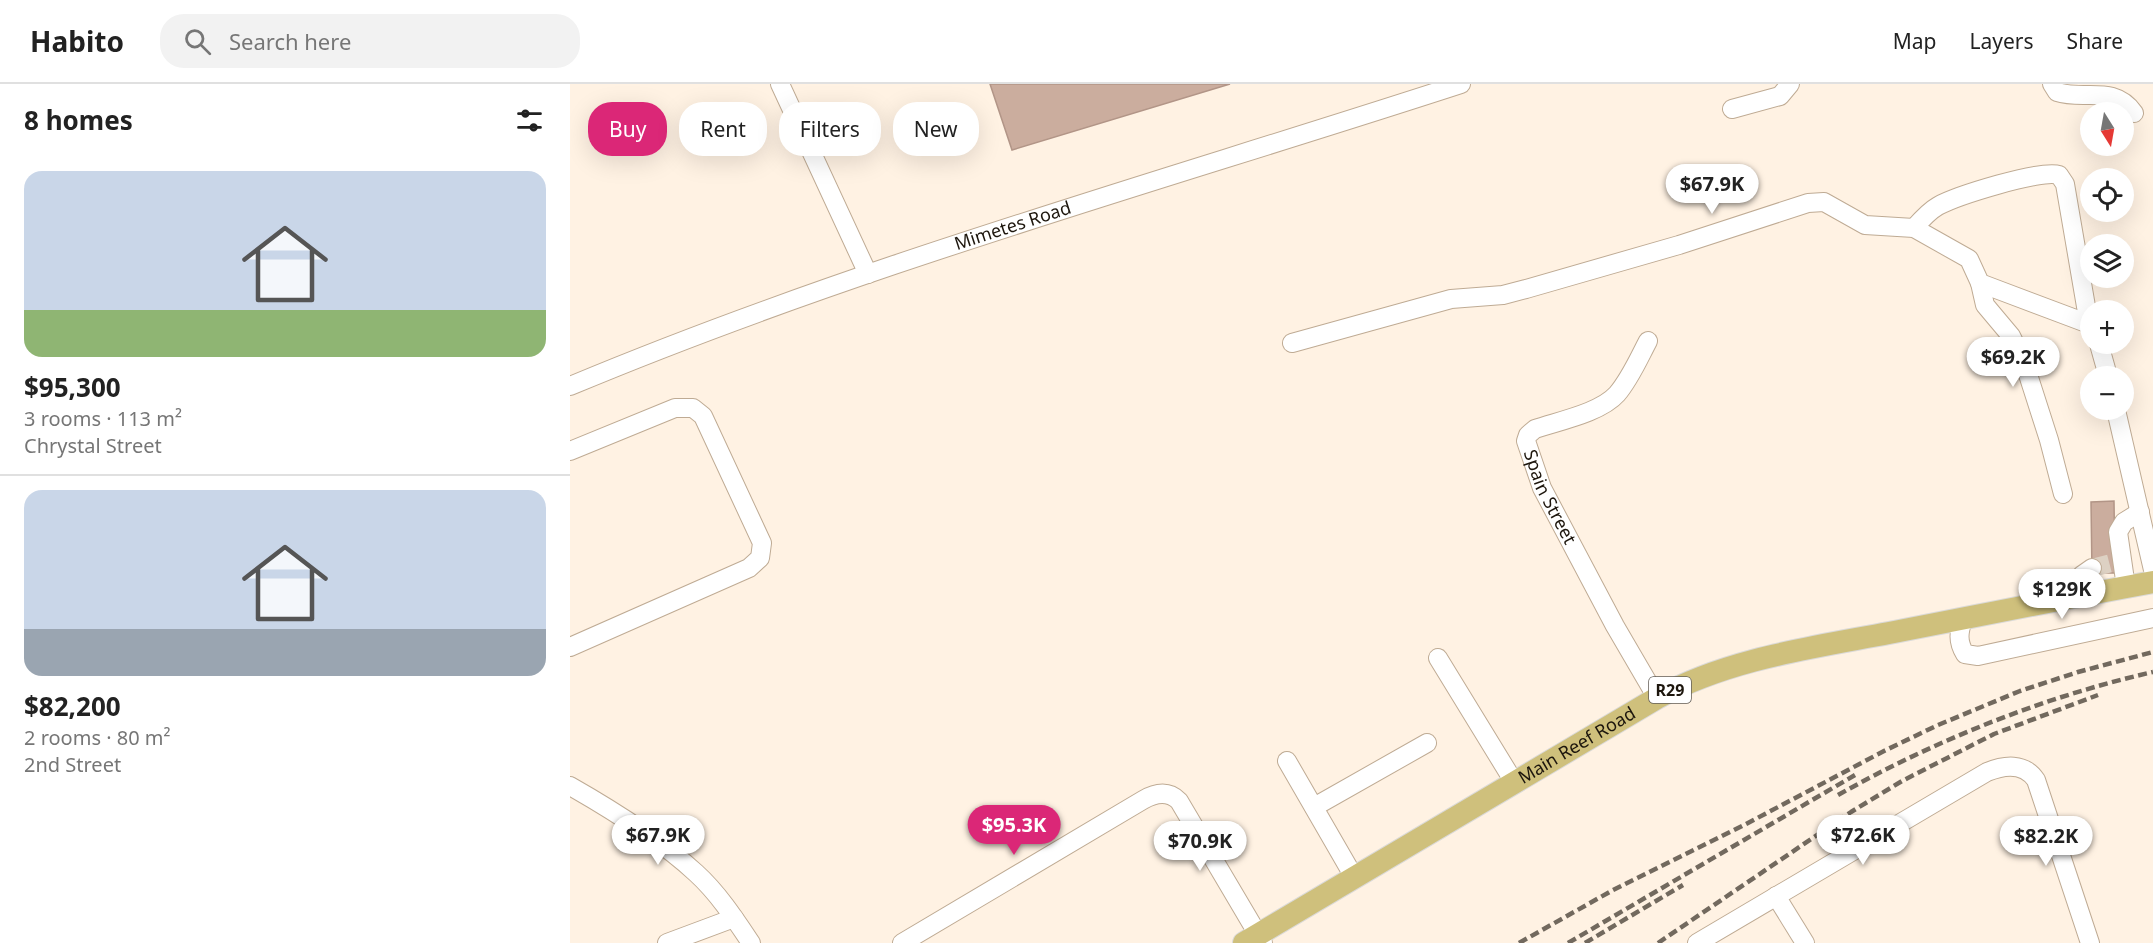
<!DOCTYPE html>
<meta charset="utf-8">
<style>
:root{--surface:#fff;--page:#f2f2f2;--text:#222;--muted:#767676;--line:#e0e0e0;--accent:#db2777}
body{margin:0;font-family:"Noto Sans",sans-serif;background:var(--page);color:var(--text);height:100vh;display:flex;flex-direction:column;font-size:22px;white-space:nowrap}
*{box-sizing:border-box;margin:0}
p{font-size:20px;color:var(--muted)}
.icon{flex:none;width:33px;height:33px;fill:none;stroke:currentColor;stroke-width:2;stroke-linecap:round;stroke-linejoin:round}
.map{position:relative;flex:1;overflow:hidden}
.side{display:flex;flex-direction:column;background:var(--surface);width:570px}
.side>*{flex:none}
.banner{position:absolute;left:18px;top:18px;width:570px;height:54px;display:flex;gap:12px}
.needle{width:39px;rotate:169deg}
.buttons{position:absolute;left:1510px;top:18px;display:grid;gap:12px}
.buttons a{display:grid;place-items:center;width:54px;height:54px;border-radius:50%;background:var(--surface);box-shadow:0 6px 24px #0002;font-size:30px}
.price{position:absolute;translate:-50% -51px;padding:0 14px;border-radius:21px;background:#fff;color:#222;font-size:20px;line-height:39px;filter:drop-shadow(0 2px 3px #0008)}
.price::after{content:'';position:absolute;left:50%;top:36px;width:18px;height:14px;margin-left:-9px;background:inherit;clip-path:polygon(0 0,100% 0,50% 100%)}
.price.selected{background:var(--accent);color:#fff}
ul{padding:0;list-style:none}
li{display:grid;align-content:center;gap:12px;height:318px;padding:0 24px}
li+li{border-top:2px solid var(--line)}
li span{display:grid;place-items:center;height:186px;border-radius:18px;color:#555}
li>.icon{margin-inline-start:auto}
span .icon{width:108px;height:108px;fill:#fffc;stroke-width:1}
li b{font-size:26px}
h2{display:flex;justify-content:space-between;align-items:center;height:72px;padding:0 24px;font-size:26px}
.tag{padding:0 21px;border-radius:24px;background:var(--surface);box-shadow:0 6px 24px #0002;font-size:21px;line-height:54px}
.tag.selected{background:var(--accent);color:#fff}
header{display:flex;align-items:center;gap:36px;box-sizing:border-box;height:84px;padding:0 30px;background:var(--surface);border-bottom:2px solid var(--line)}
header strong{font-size:28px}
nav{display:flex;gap:33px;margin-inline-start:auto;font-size:21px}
.search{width:420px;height:54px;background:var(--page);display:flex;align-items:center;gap:15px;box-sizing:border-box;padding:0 21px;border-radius:24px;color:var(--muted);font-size:22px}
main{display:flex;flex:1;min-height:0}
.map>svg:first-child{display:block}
.building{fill:#cbad9e;stroke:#b29587;stroke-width:1.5}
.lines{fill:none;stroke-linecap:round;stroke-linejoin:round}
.minor-tunnel{stroke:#ddd1c3;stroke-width:18;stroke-dasharray:18 9;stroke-linecap:butt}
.minor-casing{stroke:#bfab94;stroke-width:20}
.major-casing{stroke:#dbdad8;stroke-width:24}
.minor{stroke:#fff;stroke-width:18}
.major{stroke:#cfc07c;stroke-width:22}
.rail{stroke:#72695e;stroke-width:4.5;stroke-dasharray:9 4.5;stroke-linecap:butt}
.labels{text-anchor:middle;stroke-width:4.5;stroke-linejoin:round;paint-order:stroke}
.shield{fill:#fff;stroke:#615c56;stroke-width:1.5}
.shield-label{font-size:16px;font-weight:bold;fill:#1d160d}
.street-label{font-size:18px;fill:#1d160d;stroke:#fff}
</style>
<header>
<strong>Habito</strong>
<div class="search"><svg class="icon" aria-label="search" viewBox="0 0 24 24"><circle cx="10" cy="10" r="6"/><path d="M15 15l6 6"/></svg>Search here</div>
<nav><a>Map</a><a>Layers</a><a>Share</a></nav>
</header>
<main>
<section class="side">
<h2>8 homes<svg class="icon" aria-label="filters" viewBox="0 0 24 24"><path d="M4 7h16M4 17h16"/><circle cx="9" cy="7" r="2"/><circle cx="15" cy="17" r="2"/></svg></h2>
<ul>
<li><span style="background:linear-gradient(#c9d6e8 75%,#8fb573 0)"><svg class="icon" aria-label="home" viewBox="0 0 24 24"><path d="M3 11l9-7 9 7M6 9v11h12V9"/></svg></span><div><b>$95,300</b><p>3 rooms · 113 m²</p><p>Chrystal Street</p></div></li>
<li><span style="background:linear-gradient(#c9d6e8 75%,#9aa5b1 0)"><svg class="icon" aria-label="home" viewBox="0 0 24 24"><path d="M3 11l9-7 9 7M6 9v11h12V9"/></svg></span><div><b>$82,200</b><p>2 rooms · 80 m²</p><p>2nd Street</p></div></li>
</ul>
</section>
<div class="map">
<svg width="1583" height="859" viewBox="0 0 1583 859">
<rect width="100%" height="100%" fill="#fff2e3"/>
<g class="building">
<path d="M 420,0 L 660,0 L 442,66 Z"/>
<path d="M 1544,417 L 1545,489 L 1522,489 L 1521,418 Z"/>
</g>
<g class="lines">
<path class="minor-tunnel" d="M 1522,484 L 1545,478"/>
<defs>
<g id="minor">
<path d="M 210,0 L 298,190"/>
<path d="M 1482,0 L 1487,8 C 1514,17 1544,0 1564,29"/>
<path d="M 1162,25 L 1210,12 L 1220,0"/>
<path d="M 1344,144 C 1351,136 1359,127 1368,122 C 1386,112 1471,85 1489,91 L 1495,100 L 1519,240"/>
<path d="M 1410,199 L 1415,221 L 1441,252 L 1454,278 L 1479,356 L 1493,410"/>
<path id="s1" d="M 1078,257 C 1069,274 1060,295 1047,310 C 1030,329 988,337 965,345 L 958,351 L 956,357 L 972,404 L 1045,542 L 1087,614"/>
<path d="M 722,259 L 881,215 L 933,211 L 956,205 L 1109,161 L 1238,119 L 1254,118 L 1295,141 L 1344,144 L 1399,175 L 1410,199 L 1519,240 L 1521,243"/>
<path d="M 1529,260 L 1538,292"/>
<path id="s2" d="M 0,302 C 289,181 593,97 891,0"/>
<path d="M 1546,326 L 1583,486"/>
<path d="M 0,367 L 105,324 L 123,324 L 133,332 L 192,459 L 190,474 L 179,484 L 0,563"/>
<path d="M 1556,503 L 1548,448 L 1554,438 L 1570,428"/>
<path d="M 1510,511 L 1512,491 L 1522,484"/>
<path d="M 1393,535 C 1389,548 1387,557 1395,570 L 1408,572 L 1583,534"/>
<path d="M 868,574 L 944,698"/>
<path d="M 717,677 L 784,793"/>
<path d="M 0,702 C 44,727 89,755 126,789 C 148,809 165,835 181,859"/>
<path d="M 744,723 L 857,659"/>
<path d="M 1206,812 L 1235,859"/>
<path d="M 97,859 L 164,834"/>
<path d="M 332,859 L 573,716 C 585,709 598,706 609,717 L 693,859"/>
<path d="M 1127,859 L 1417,688 C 1434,681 1454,678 1466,696 L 1520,859"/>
</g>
<g id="major">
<path id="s3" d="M 674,859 L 1087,614 C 1157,575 1240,564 1319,549 C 1407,532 1495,514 1583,498"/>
</g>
</defs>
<use href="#minor" class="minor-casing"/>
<use href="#major" class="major-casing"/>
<use href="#minor" class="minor"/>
<use href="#major" class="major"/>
<g class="rail">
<path d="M 1268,711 C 1366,656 1473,613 1583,588"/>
<path d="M 949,859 L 1043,806 L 1176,740 L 1314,667 L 1368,641 L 1450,607 L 1508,588 L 1583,568"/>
<path d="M 998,859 L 1285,691"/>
<path d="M 1015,859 L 1113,801"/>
<path d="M 1088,859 L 1281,728 L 1332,697 L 1424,650 L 1528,611"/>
</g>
</g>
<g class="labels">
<rect class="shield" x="1079" y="593" width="42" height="26" rx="4.5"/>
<g class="shield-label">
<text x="1100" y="612">R29</text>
</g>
<g class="street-label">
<text dy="6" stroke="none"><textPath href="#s2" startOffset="471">Mimetes Road</textPath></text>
<text dy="6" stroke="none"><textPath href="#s1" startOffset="228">Spain Street</textPath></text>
<text dy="6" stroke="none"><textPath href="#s3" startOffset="387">Main Reef Road</textPath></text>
</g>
</g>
</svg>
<div class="buttons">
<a><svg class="needle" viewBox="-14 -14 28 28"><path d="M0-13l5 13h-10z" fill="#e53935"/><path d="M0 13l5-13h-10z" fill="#767676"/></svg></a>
<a><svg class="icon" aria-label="locate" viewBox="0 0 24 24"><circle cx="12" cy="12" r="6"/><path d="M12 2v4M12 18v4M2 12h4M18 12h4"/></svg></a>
<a><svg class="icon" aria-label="layers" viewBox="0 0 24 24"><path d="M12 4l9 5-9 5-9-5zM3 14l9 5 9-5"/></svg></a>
<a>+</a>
<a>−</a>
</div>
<b class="price" style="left:1142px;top:131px">$67.9K</b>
<b class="price" style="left:1443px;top:304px">$69.2K</b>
<b class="price" style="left:1492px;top:536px">$129K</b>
<b class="price selected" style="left:444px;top:772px">$95.3K</b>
<b class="price" style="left:88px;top:782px">$67.9K</b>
<b class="price" style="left:1293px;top:782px">$72.6K</b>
<b class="price" style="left:1476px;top:783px">$82.2K</b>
<b class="price" style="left:630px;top:788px">$70.9K</b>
<div class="banner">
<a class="tag selected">Buy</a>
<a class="tag">Rent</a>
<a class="tag">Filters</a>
<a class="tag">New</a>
</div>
</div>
</main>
